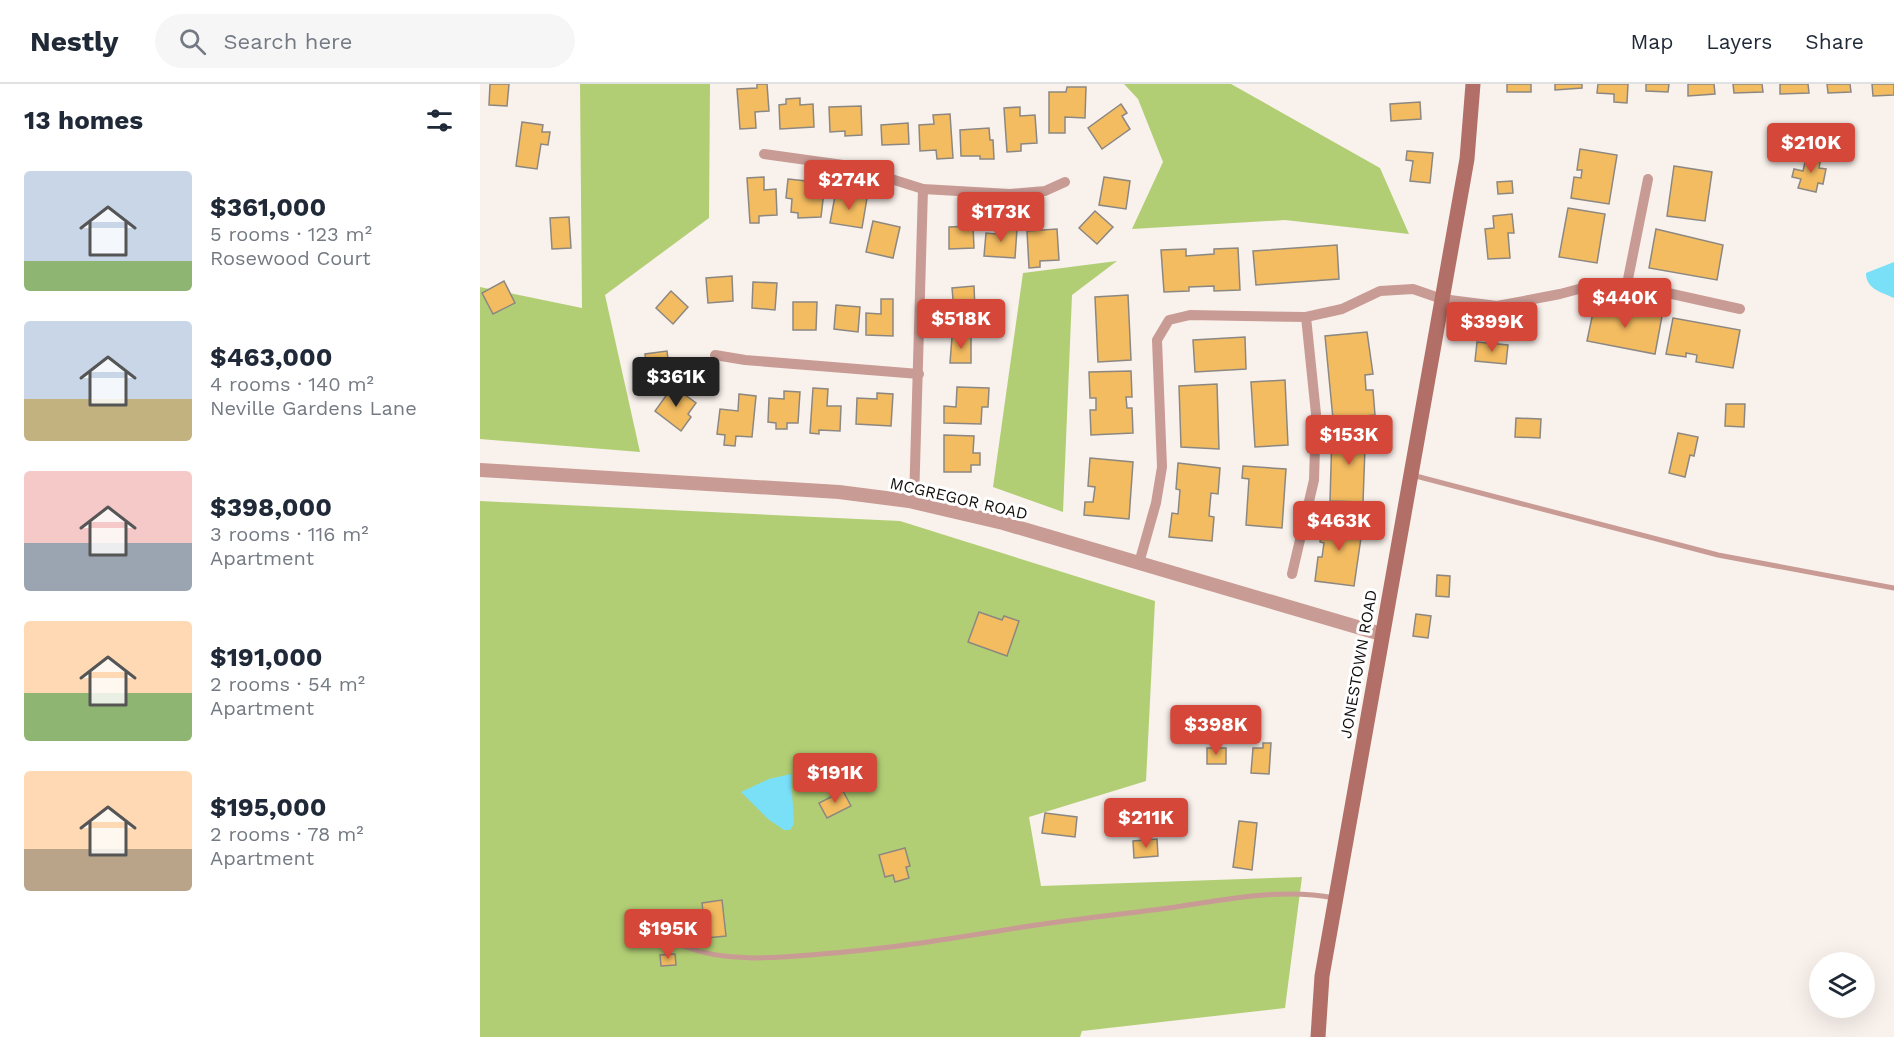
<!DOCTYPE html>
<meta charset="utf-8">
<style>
:root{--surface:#fff;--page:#f6f6f7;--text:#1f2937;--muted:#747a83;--line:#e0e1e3;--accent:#d44739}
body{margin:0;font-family:"Work Sans",sans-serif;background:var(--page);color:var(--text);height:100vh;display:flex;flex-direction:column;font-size:22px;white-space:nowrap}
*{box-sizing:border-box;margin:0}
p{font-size:20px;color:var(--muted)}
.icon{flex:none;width:33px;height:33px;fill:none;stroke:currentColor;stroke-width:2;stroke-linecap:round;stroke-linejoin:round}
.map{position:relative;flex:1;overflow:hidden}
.drawer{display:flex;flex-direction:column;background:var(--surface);width:480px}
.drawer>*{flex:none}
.controls{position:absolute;left:1329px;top:868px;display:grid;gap:12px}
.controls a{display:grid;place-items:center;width:66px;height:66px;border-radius:50%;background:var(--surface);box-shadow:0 6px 24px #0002;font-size:30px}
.price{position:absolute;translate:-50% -51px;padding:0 14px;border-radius:6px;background:var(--accent);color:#fff;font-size:20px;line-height:39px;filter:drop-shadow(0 2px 3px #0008)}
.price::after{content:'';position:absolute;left:50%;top:36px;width:18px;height:14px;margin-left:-9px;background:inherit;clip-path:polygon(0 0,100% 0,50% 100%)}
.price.selected{background:#222;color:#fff}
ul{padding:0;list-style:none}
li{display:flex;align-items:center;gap:18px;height:150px;padding:0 24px}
li span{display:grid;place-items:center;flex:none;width:168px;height:120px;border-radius:6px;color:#555}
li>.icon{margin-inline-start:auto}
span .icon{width:72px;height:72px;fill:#fffc;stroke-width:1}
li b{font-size:26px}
h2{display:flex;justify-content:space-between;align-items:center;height:72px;padding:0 24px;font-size:26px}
header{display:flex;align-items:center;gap:36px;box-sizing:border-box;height:84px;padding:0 30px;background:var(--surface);border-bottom:2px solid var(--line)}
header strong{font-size:28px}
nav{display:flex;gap:33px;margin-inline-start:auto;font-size:21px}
.search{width:420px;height:54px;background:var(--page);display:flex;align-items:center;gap:15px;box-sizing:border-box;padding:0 21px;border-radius:33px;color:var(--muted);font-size:22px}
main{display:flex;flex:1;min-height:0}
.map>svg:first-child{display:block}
.green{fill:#b2ce74}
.water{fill:#7ae0f8}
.building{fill:#f4bc61;stroke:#8c8881;stroke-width:1.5}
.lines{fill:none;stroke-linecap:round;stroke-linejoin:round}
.service{stroke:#c99b95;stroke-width:5}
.minor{stroke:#c99b95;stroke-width:10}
.tertiary{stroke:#c99b95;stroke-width:14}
.secondary{stroke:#b16f68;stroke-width:15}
.labels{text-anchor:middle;stroke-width:6;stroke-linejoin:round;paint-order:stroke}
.street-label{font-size:16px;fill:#110e0d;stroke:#fff}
</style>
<header>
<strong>Nestly</strong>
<div class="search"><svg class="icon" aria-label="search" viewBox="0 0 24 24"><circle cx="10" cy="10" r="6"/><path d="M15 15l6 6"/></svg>Search here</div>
<nav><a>Map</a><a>Layers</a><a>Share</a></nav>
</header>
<main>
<section class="drawer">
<h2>13 homes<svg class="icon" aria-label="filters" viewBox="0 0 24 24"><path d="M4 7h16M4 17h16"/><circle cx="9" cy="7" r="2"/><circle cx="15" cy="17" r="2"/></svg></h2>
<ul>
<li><span style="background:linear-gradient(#c9d6e8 75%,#8fb573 0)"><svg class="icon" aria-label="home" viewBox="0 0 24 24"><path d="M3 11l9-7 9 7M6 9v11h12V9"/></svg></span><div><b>$361,000</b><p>5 rooms · 123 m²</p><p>Rosewood Court</p></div></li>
<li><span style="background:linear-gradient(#c9d6e8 65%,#c2b280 0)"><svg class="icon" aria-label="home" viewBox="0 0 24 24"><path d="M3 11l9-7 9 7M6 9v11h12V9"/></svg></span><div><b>$463,000</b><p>4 rooms · 140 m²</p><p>Neville Gardens Lane</p></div></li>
<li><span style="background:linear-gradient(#f6c9c9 60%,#9aa5b1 0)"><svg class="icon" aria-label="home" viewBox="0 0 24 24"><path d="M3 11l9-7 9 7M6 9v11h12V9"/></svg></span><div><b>$398,000</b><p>3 rooms · 116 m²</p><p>Apartment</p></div></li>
<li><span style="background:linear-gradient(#ffd9b3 60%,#8fb573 0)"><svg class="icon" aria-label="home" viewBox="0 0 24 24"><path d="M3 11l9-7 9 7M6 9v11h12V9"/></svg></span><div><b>$191,000</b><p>2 rooms · 54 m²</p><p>Apartment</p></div></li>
<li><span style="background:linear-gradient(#ffd9b3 65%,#b9a48a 0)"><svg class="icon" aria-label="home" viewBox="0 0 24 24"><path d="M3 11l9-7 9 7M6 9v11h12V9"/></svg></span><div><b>$195,000</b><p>2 rooms · 78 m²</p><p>Apartment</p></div></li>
</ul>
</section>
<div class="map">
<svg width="1414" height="953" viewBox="0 0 1414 953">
<rect width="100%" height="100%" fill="#f9f1ec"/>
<g class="green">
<path d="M 100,0 L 230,0 L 229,134 L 125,211 L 160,368 L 0,355 L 0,203 L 102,224 Z"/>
<path d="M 644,0 L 751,0 L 900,84 L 929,150 L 805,136 L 652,145 L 683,78 L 658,15 Z"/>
<path d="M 637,177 L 592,211 L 583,428 L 513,403 L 543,189 Z"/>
<path d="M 0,417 L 420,437 L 675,517 L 666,697 L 549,733 L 561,802 L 822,793 L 805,924 L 602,947 L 600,953 L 0,953 Z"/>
</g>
<g class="water">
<path d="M 1414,178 L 1414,214 C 1401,208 1386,205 1386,189 Z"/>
<path d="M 311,690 L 314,740 L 310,746 L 304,746 L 288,735 L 261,708 L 289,695 Z"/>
</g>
<g class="building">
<path d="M 10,0 L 29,0 L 27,22 L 9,21 Z"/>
<path d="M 277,0 L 287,0 L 289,27 L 275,28 L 276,44 L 260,45 L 257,5 L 277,4 Z"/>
<rect x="1027" y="0" width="24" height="8"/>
<path d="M 1075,0 L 1102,0 L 1102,4 L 1075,6 Z"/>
<path d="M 1118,0 L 1148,0 L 1147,19 L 1134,18 L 1134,10 L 1117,9 Z"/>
<path d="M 1166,0 L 1189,0 L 1188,8 L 1166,7 Z"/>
<path d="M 1208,0 L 1234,0 L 1235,10 L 1208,12 Z"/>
<path d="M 1253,0 L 1282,0 L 1283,8 L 1254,9 Z"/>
<path d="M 1300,0 L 1328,0 L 1329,9 L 1300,10 Z"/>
<path d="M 1347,0 L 1370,0 L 1371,8 L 1348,9 Z"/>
<path d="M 1392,0 L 1414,0 L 1414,11 L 1393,12 Z"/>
<path d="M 587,3 L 606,3 L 605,34 L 585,33 L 585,49 L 569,49 L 569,8 L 586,8 Z"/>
<path d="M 320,14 L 320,21 L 333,20 L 334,43 L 300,45 L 299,21 L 306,20 L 306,15 Z"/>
<path d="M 940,18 L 941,35 L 911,37 L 910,20 Z"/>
<path d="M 641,20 L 647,29 L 642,32 L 650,45 L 622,65 L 608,44 Z"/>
<path d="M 381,22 L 382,51 L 365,52 L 365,47 L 350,48 L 349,23 Z"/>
<path d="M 540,23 L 540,32 L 555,31 L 557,59 L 541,60 L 541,67 L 527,68 L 524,24 Z"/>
<path d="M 470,30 L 473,74 L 457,75 L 456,66 L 440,67 L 439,41 L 454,40 L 453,31 Z"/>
<path d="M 42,38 L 63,41 L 62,48 L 70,48 L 68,61 L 61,60 L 57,85 L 36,82 Z"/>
<path d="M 428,39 L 429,60 L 402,61 L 401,41 Z"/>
<path d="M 509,44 L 510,56 L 513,56 L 514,75 L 500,75 L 500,72 L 481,72 L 480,46 Z"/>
<path d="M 1100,65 L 1137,71 L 1129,120 L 1091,114 L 1094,93 L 1101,94 L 1102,86 L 1097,86 Z"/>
<path d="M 927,67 L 953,69 L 950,99 L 930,97 L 933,77 L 926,76 Z"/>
<path d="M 1327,70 L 1341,73 L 1339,84 L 1346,85 L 1343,100 L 1338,99 L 1336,108 L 1318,104 L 1321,95 L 1312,93 L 1314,85 L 1323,87 Z"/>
<path d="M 1194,82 L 1232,88 L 1225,137 L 1187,132 Z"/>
<path d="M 284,93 L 284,106 L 296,105 L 297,131 L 279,132 L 279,139 L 270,139 L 267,94 Z"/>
<path d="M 624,93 L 650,97 L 646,125 L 619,121 Z"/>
<path d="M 308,95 L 345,99 L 341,133 L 318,134 L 318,129 L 311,128 L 312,115 L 306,114 Z"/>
<path d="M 1032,97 L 1033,109 L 1018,110 L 1017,98 Z"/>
<path d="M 370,110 L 387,114 L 382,144 L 350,139 L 355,112 L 369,115 Z"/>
<path d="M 1088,124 L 1125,130 L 1117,179 L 1079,173 Z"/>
<path d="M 615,127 L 633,143 L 617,160 L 599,144 Z"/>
<path d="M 1032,130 L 1034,149 L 1028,149 L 1030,174 L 1008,175 L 1005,145 L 1014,144 L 1013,132 Z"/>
<path d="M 89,133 L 91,164 L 72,165 L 70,134 Z"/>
<path d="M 393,137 L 420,143 L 413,174 L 386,168 Z"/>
<path d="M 493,142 L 494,164 L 469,165 L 469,143 Z"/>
<path d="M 517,143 L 537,145 L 535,174 L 504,172 L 506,149 L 516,150 Z"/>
<path d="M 577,145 L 579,176 L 560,177 L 560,183 L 549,184 L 547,147 Z"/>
<path d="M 1176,145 L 1243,161 L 1237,196 L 1169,184 Z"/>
<path d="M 857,161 L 859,195 L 776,201 L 773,167 Z"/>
<path d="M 758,164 L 760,206 L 734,207 L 734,202 L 709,203 L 709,207 L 684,208 L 681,166 L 706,165 L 706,172 L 734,170 L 734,165 Z"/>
<path d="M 252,192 L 253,217 L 228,219 L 226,194 Z"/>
<path d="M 24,197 L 35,219 L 13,230 L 2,209 Z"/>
<path d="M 273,198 L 297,199 L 295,226 L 272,224 Z"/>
<path d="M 494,202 L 495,226 L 474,227 L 472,204 Z"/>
<path d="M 191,207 L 208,223 L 193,240 L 176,224 Z"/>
<path d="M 648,211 L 651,276 L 618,278 L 615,213 Z"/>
<path d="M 401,215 L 413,215 L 413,252 L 386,251 L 386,229 L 401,230 Z"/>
<path d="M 313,218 L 337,218 L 336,246 L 313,246 Z"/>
<path d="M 1115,219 L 1182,232 L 1175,270 L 1107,257 Z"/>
<path d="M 356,221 L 380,223 L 378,248 L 354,245 Z"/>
<path d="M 1193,234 L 1260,246 L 1253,284 L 1216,278 L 1217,271 L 1206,269 L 1206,273 L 1186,270 Z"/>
<path d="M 887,248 L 893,290 L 885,291 L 886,306 L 893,306 L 895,331 L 853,335 L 845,252 Z"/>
<path d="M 472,253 L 491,253 L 491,279 L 470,279 Z"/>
<path d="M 765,253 L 766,285 L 715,288 L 713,256 Z"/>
<path d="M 997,258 L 1028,261 L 1026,280 L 995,277 Z"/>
<path d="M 187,267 L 190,291 L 168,294 L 165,270 Z"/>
<path d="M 651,287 L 652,313 L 646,313 L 647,324 L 652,324 L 653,349 L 611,351 L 610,326 L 616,326 L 616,314 L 610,314 L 609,288 Z"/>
<path d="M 805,296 L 808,361 L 775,363 L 771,298 Z"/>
<path d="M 737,300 L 739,365 L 701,363 L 699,302 Z"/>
<path d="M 193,302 L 216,319 L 208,330 L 211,333 L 201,347 L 175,327 Z"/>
<path d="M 477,303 L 509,304 L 508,323 L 502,323 L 501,340 L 464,339 L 464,322 L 476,323 Z"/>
<path d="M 333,304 L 348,305 L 347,322 L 361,322 L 360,347 L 339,346 L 339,350 L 330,349 Z"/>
<path d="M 304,307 L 320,308 L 318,339 L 307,339 L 307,345 L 296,345 L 296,339 L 288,338 L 289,314 L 304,315 Z"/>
<path d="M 397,309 L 413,310 L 411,342 L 376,340 L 377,314 L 397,315 Z"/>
<path d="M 259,310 L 276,312 L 272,353 L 256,352 L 255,362 L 244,361 L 245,351 L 237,350 L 240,325 L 258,327 Z"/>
<path d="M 1246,320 L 1265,320 L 1264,343 L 1245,342 Z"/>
<path d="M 1036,334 L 1061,335 L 1060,354 L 1035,353 Z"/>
<path d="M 852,349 L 897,351 L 897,364 L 885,364 L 883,418 L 850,417 Z"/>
<path d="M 1198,349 L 1218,353 L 1214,372 L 1210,371 L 1205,393 L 1189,389 Z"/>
<path d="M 464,351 L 494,352 L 493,369 L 500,369 L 500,381 L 491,381 L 491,388 L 464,388 Z"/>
<path d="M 610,374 L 653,378 L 649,435 L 604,431 L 605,418 L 613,418 L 615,403 L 608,402 Z"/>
<path d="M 698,379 L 740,384 L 738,410 L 731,409 L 729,432 L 734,433 L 732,457 L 689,453 L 692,429 L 698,430 L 700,406 L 696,405 Z"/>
<path d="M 763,382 L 806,385 L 802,444 L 766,441 L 769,395 L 762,394 Z"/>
<path d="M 843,434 L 883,440 L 874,502 L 835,497 L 838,473 L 842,473 L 844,459 L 840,458 Z"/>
<path d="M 957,491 L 970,492 L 969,513 L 956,512 Z"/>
<path d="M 499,528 L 522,536 L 524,532 L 539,537 L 527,572 L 488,558 Z"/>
<path d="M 936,530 L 951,532 L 948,554 L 933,552 Z"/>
<path d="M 783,659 L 791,659 L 789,690 L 771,689 L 773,664 L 783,664 Z"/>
<rect x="727" y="664" width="19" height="16"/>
<path d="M 351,676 L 361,679 L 356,694 L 346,691 Z"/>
<path d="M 363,707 L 371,722 L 347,734 L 339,719 Z"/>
<path d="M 565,729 L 597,733 L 595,753 L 562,749 Z"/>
<path d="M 759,737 L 777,739 L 772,786 L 753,783 Z"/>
<path d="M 677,755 L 678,772 L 654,774 L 653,757 Z"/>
<path d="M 425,764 L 430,782 L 426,783 L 429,794 L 415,798 L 413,791 L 405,793 L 399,771 Z"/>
<path d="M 242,816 L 246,852 L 226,854 L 222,819 Z"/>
<path d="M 195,870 L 196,881 L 181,882 L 180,871 Z"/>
</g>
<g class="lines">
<g class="service">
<path d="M 932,391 L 1238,471 L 1414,504"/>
<path d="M 203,862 C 246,879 295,874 341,870 C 409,865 476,854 543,843 C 594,835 645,830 696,823 C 746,815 804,804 854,814"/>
</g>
<g class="minor">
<path d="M 284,70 L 370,82 L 443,105 L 530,110 L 565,107 L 585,98"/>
<path d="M 1147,200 L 1168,95"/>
<path d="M 235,271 L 265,276 L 439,290"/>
<path d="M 434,418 L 443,105"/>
<path d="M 659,479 L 676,419 L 682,383 L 677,256 L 689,236 L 710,231 L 826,233 L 862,225 L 900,207 L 933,205 L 962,215 L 1017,222 L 1080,210 L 1110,202 L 1147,200 L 1260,225"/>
<path d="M 812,490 L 834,396 L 836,330 L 826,233"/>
</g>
<path class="tertiary" d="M 0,386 L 359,408 L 429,417 L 523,439 L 901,550"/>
<path class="secondary" d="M 838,953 L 842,892 L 987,75 L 993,0"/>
</g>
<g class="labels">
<g class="street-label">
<text transform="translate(479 414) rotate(13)" y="6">MCGREGOR ROAD</text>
<text transform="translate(878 580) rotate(-80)" y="6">JONESTOWN ROAD</text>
</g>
</g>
</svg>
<div class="controls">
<a><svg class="icon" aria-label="layers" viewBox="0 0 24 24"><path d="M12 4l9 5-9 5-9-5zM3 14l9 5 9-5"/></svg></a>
</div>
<b class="price" style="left:1331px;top:90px">$210K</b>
<b class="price" style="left:369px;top:127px">$274K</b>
<b class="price" style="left:521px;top:159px">$173K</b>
<b class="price" style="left:1145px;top:245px">$440K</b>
<b class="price" style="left:481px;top:266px">$518K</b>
<b class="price" style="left:1012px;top:269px">$399K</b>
<b class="price selected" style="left:196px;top:324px">$361K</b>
<b class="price" style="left:869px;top:382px">$153K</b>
<b class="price" style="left:859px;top:468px">$463K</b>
<b class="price" style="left:736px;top:672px">$398K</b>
<b class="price" style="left:355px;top:720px">$191K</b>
<b class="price" style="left:666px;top:765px">$211K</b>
<b class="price" style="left:188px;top:876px">$195K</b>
</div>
</main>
